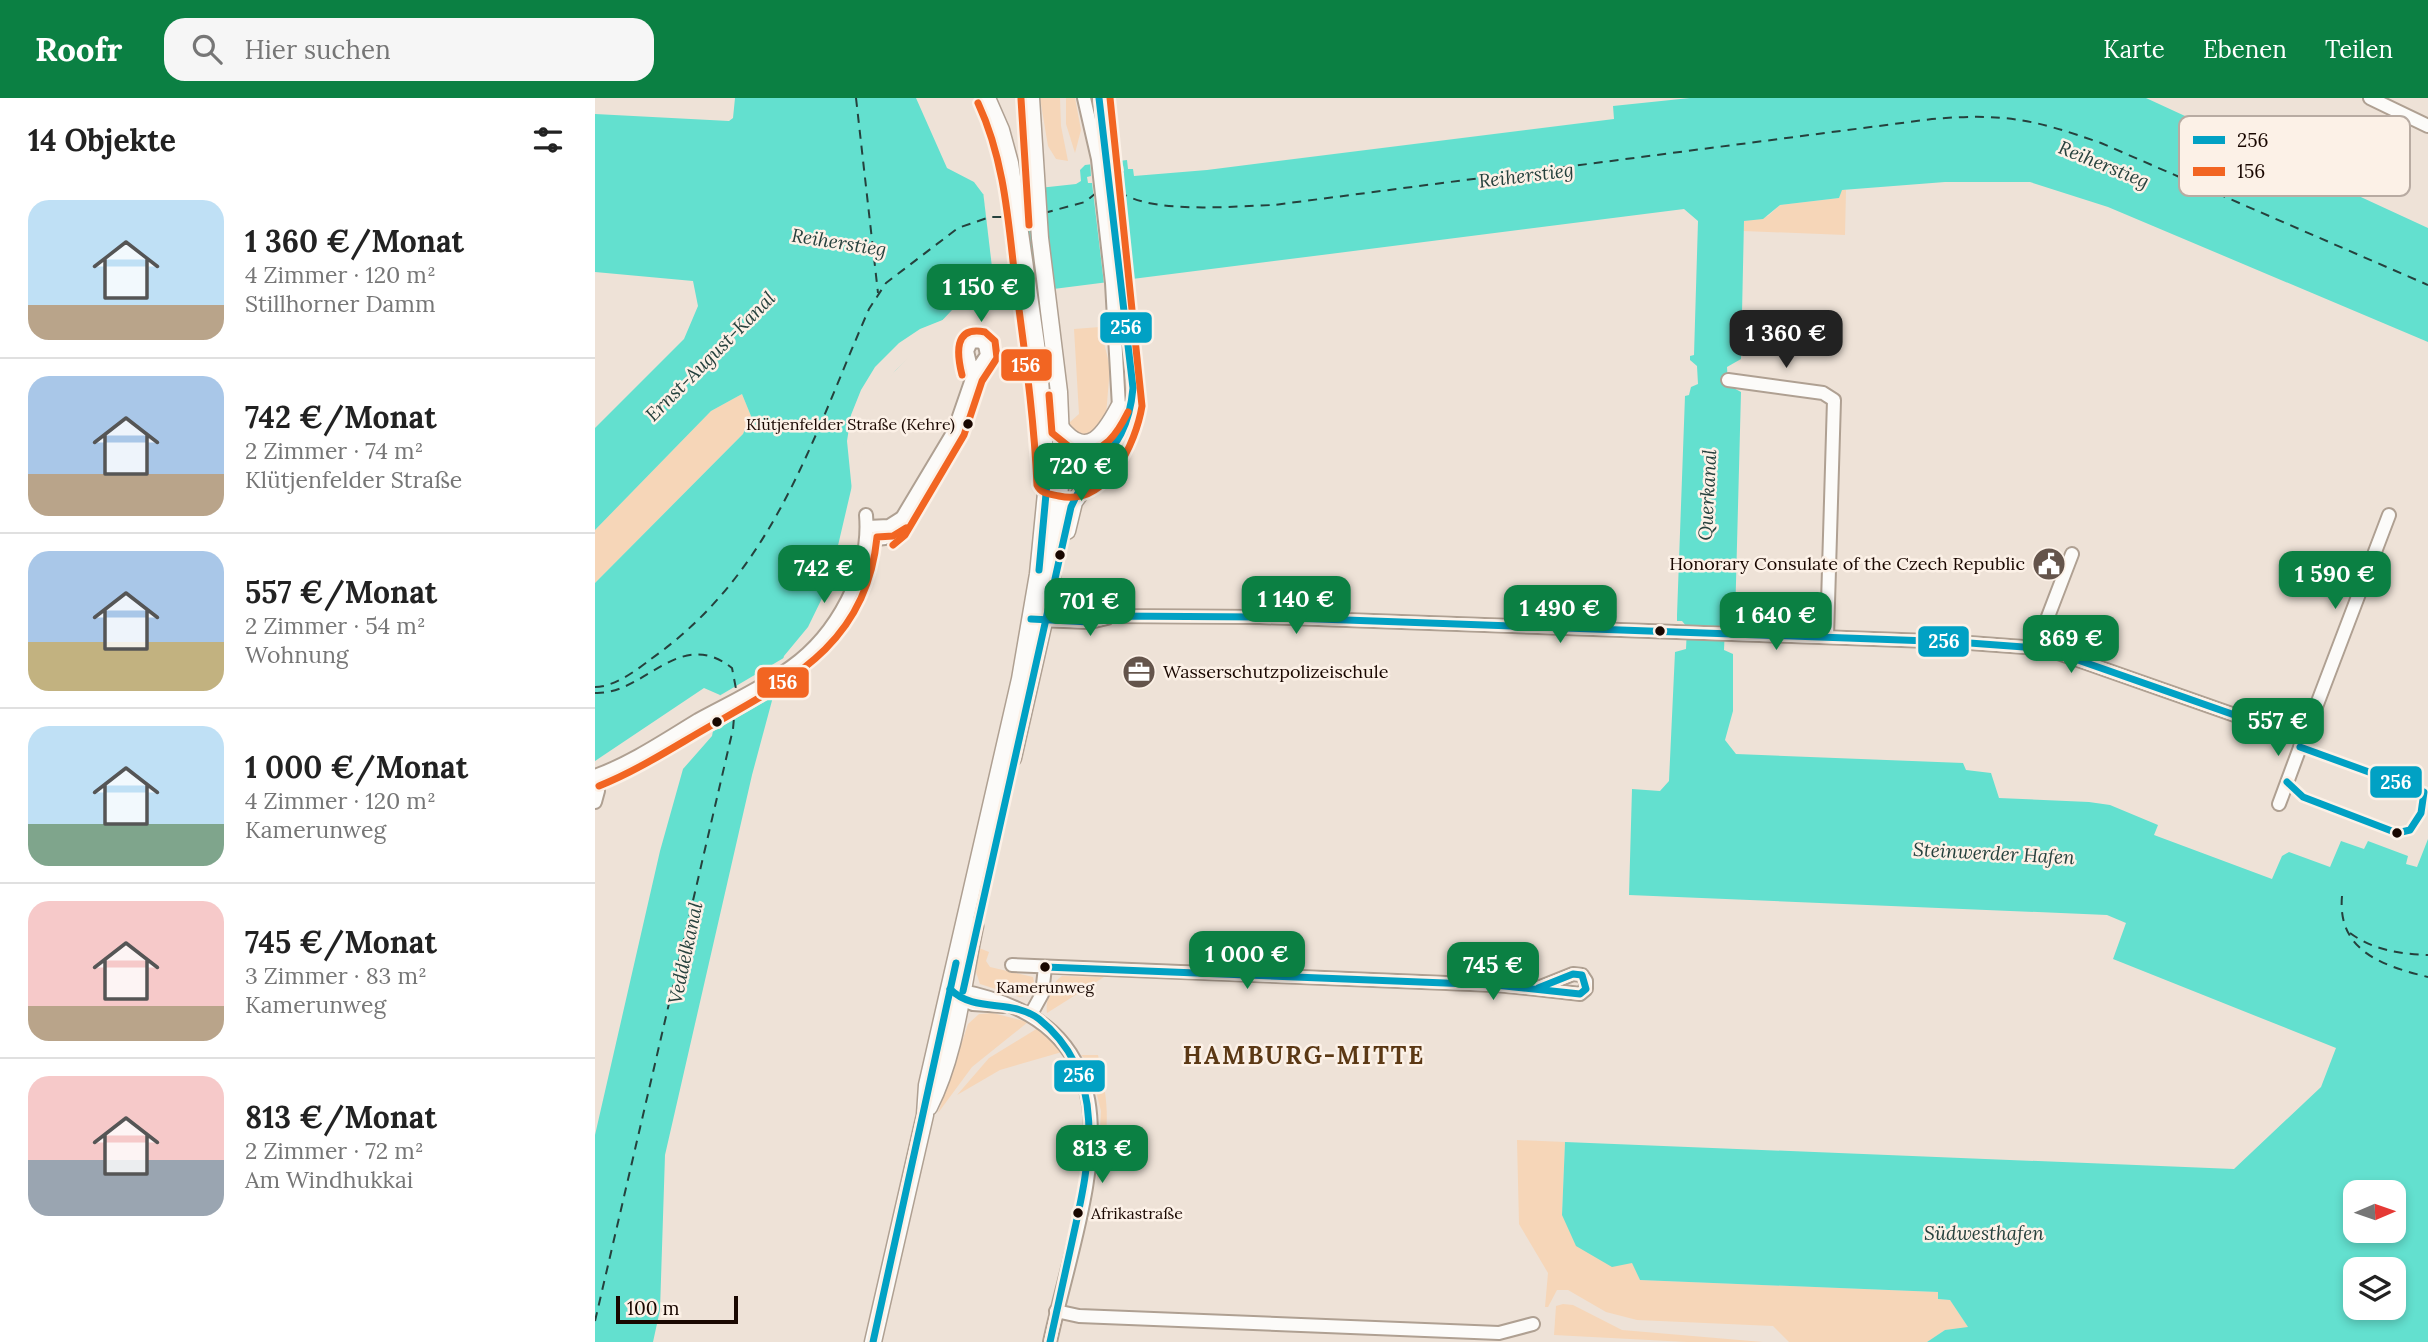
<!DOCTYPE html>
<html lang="de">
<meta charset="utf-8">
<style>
:root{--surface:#fff;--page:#f6f6f6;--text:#222;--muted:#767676;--line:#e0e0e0;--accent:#0b8043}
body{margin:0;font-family:Lora,serif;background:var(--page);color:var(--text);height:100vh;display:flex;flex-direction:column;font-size:26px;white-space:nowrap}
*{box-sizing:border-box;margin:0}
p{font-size:23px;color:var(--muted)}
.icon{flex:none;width:38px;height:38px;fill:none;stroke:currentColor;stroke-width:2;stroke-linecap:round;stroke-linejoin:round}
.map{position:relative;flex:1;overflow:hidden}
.details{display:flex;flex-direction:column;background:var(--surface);width:595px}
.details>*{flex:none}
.needle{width:46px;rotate:88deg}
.buttons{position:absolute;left:1748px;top:1082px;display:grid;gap:14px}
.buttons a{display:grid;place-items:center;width:63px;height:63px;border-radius:14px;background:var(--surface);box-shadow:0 4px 10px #0003;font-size:35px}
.scale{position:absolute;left:21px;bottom:18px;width:122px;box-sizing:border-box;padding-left:7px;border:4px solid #190700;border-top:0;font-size:19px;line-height:24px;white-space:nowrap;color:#190700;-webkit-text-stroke:5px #fcf1e7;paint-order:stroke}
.price{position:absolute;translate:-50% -60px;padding:0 16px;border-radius:14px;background:var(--accent);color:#fff;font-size:23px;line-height:46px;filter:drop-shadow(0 2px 4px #0008)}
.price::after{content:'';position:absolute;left:50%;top:42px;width:21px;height:16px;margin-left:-10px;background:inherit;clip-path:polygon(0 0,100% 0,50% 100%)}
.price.selected{background:#222;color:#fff}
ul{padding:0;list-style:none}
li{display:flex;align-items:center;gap:21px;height:175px;padding:0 28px}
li+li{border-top:2px solid var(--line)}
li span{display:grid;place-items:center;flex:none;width:196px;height:140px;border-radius:21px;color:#555}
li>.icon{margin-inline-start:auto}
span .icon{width:84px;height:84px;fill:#fffc;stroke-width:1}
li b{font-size:30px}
h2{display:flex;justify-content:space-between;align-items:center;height:84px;padding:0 28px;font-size:30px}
header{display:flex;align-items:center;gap:42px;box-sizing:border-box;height:98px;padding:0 35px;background:var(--accent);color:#fff}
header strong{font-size:33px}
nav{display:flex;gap:38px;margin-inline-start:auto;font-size:24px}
.search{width:490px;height:63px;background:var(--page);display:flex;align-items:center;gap:18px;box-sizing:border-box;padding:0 24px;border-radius:21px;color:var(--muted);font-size:26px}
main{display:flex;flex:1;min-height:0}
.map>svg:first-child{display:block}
.green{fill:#f6d6b8}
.water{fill:#63e0cf;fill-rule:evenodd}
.pier{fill:#eee2d7}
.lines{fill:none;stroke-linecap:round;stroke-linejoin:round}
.ferry{stroke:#26413d;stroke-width:2;stroke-dasharray:9 7;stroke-linecap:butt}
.minor-casing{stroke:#afa092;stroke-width:16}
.major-casing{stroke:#afa092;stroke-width:19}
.minor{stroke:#fcfbf9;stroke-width:12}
.major{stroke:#fcfbf9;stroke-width:16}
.bus-1-casing{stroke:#fcf1e7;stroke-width:12}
.bus-2-casing{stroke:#fcf1e7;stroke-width:12}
.bus-1{stroke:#01a1c4;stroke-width:7}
.bus-2{stroke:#f26522;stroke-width:7}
.bus-dot{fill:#190700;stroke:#fcf1e7;stroke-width:2.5}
.labels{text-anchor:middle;stroke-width:5;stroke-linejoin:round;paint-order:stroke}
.bus-label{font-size:16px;fill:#190700;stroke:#fcf1e7;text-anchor:end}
.poi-label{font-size:18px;fill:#190700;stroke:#fcf1e7;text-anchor:end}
.water-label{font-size:19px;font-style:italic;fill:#26413d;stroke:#fcf1e7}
.district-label{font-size:24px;font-weight:bold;letter-spacing:2px;fill:#5b3814;stroke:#fcf1e7}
.key{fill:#fcf1e7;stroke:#b8aba2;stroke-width:2}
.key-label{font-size:19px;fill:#190700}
.line-badge{stroke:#fcf1e7;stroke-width:2.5}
.badge-label{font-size:19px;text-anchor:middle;font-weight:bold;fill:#fff}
</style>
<header>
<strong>Roofr</strong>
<div class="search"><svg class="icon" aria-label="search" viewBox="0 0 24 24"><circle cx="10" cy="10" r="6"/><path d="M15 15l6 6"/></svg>Hier suchen</div>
<nav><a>Karte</a><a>Ebenen</a><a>Teilen</a></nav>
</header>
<main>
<section class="details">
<h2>14 Objekte<svg class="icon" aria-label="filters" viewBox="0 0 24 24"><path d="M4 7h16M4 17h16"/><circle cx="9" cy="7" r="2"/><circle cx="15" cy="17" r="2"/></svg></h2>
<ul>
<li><span style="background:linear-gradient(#bfe0f5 75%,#b9a48a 0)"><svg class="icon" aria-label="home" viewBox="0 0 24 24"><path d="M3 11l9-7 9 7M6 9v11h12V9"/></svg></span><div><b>1 360 €/Monat</b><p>4 Zimmer · 120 m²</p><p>Stillhorner Damm</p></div></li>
<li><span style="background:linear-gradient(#a9c7e8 70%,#b9a48a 0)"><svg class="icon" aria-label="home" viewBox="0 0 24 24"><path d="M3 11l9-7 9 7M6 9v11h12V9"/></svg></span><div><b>742 €/Monat</b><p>2 Zimmer · 74 m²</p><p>Klütjenfelder Straße</p></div></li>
<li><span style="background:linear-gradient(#a9c7e8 65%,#c2b280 0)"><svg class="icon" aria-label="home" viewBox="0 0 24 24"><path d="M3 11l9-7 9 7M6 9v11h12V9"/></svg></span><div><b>557 €/Monat</b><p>2 Zimmer · 54 m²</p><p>Wohnung</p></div></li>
<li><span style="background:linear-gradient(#bfe0f5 70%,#7fa58c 0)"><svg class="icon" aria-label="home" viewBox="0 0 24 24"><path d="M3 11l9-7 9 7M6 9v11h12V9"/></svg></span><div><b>1 000 €/Monat</b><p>4 Zimmer · 120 m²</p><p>Kamerunweg</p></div></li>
<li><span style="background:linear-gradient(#f6c9c9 75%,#b9a48a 0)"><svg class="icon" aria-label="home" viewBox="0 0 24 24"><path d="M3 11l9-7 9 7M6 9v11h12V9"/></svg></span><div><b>745 €/Monat</b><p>3 Zimmer · 83 m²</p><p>Kamerunweg</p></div></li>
<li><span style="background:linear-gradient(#f6c9c9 60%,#9aa5b1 0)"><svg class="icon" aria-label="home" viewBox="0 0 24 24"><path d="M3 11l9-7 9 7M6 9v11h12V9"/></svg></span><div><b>813 €/Monat</b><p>2 Zimmer · 72 m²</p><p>Am Windhukkai</p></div></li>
</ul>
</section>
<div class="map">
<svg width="1833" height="1244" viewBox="0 0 1833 1244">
<rect width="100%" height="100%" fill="#eee2d7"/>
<g class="green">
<path d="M 445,0 L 465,0 L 466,28 L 473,63 L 461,61 L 453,48 Z"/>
<path d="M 471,0 L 480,0 L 486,32 L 480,55 L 471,26 Z"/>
<path d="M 1246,92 L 1251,92 L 1250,137 L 1148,133 L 1149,123 L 1173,118 L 1185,107 L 1244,100 Z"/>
<path d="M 505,229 L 515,269 L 511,317 L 494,339 L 475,333 L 474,325 L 484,316 L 479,231 Z"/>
<path d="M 147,296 L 156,318 L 148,336 L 0,485 L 0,432 L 116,313 Z"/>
<path d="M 384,850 L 394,854 L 391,863 L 395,869 L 438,879 L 440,889 L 437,896 L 425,899 L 385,886 L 381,874 Z"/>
<path d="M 467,878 L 509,879 L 452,915 C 450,903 456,885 467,878 Z"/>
<path d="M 398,915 L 433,924 L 377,969 L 343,1015 L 373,926 L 384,916 Z"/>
<path d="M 443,930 L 467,954 L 405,972 L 362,997 L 394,960 Z"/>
<path d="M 486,957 L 503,957 C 515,1012 515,1028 502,1083 L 506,1013 L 494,965 Z"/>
<path d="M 922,1042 L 970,1044 L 967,1117 L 1037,1164 L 1045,1182 L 1343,1194 L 1343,1201 L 1355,1202 L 1374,1230 L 1350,1232 L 1332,1244 L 1194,1244 L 1178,1228 L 1042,1222 L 1011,1214 L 973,1192 L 962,1192 L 953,1209 L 950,1209 L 953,1175 L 924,1126 Z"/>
<path d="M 968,1206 L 978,1207 L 1027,1232 L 1168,1244 L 1092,1244 L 959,1237 L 961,1208 Z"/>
</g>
<path class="water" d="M 140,0 L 321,0 L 352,70 L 379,84 L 388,96 L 481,86 L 486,83 L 485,72 L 490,67 L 532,62 L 533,71 L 538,71 L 539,78 L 612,72 L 1019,21 L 1018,8 L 1095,0 L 1551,0 L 1833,130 L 1833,244 L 1513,109 L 1435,84 L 1350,84 L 1247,92 L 1244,100 L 1185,107 L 1168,121 L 1149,123 L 1146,261 L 1132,269 L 1133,287 L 1146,294 L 1140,523 L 1130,528 L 1129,552 L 1138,556 L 1138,613 L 1130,642 L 1141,656 L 1368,665 L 1371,672 L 1396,675 L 1404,700 L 1494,704 L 1515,707 L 1563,727 L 1559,737 L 1677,781 L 1687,758 L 1694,754 L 1735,769 L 1746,743 L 1769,751 L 1773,743 L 1813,758 L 1811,766 L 1822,769 L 1833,741 L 1833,1244 L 1332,1244 L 1350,1232 L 1373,1229 L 1355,1202 L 1343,1201 L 1343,1194 L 1045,1182 L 1037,1165 L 1017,1169 L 981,1148 L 967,1117 L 970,1044 L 1639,1071 L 1726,989 L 1741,950 L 1518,861 L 1531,825 L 1512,817 L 1034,797 L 1037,691 L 1065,693 L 1074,683 L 1080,554 L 1091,551 L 1092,529 L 1087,523 L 1082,523 L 1082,517 L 1090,298 L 1094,297 L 1096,289 L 1103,286 L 1102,268 L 1095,262 L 1095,258 L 1099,257 L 1103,123 L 1089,111 L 420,196 L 420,200 L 384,203 L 382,207 L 357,212 L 286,288 L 274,315 L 234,486 L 213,529 L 189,558 L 157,677 L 70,1057 L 65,1212 L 58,1244 L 0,1244 L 0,1037 L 65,753 L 88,671 L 117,638 L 125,597 L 109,590 L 0,663 L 0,485 L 148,336 L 156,318 L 147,296 L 116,313 L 0,432 L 0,330 L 89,241 L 103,208 L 98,183 L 0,174 L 0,16 L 134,23 L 138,20 ZM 1760,1094 L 1799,1094 L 1799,1132 L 1760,1132 ZM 1760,1171 L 1799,1171 L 1799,1209 L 1760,1209 Z"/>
<g class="pier">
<path d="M 520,60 L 521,67 L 528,67 L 529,73 L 521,75 L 529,75 L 529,81 L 522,82 L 534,185 L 506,189 L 509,186 L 497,85 L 493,85 L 492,79 L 496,78 L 495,63 Z"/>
<path d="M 404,91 L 417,201 L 401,203 L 388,93 Z"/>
<path d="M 355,219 L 301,272 L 284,295 L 272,330 L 258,403 L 252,343 L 256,317 L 266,292 L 280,269 L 304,245 L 325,231 Z"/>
<path d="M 192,558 L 183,596 L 117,634 L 124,598 Z"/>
</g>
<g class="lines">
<g class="ferry">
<path d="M 261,0 L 283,195"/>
<path d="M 512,83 C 517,87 522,93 528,96 C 564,116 638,108 679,107 L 1337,21 C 1409,15 1438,21 1506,45 L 1833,187"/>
<path d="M 449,115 L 490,104 L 501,95"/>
<path d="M 0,589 C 19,589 42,572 56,561 C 179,474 216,343 274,211 L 291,185 L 363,130 L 395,119 L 416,119"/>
<path d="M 0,595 C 50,597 84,528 137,570 L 142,596"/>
<path d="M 1747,798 C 1742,853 1788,868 1833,879"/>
<path d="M 1755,835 C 1778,852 1805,856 1833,857"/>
<path d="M 0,1223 L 138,631 L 140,608"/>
</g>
<defs>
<g id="minor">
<path d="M 504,0 L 506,25"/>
<path d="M 1775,0 L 1833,28"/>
<path d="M 1133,282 L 1228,295 L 1239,302 L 1232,539"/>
<path d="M 462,379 C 492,361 520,347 524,309 L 517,185 L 503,61 L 489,0"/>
<path d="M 272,429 L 294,428 L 305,421"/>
<path d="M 272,442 L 290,440 L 298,435 L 359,333 L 378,278 L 392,257 L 390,247 L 385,243 L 376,244 L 372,253 L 378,278"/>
<path d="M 444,509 L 519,518 L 665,519 L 1361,544 L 1441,550 L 1463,555 L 1708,641"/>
<path d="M 443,522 L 495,524 L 512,520"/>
<path d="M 1441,550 L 1477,456"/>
<path d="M 1716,622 L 1794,417"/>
<path d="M 0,678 C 36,665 70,642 103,622 C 134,605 167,590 196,569 C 241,537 276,474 271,417"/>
<path d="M 0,680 L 3,693 L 0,704"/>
<path d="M 1684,706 L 1710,636"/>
<path d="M 417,867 L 900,887 C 929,889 956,893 985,896 L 991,891 L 991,883 L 987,877 L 978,876 L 943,890"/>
<path d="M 362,892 C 565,930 485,1104 455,1244"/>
<path d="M 361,899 L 378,906 L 408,908"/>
<path d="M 436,916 L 447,896 L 450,869"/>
<path d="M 461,1213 L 484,1218 L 904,1235 L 938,1226"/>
</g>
<g id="major">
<path d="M 466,330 C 493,363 510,335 524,309"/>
<path d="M 472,433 L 479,404 L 497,379"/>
<path d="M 418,660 L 456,493 L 467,365 L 464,294 L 445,140 L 436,0"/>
<path d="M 334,1009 C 362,954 367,888 380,828"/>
<path d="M 278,1244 L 330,1017 L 332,987 L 425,581 L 443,476 L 452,385 L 444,267 L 415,65 L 406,32 L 392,0"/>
</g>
</defs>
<use href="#minor" class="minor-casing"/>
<use href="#major" class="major-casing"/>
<use href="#minor" class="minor"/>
<use href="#major" class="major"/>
<defs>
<g id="bus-1">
<path d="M 444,472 L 452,385"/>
<path d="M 436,521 L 495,524 L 519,518 L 665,519 L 1361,544 L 1441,550 L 1463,555 L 1708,641"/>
<path d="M 1692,684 L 1708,699 L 1802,735 L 1815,732 L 1826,715 L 1829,694 L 1705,649"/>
<path d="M 450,869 L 900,887 L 985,896 L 991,891 L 987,877 L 978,876 L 943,890"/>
<path d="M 355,891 C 380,916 417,900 444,921 C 514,977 495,1063 478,1139 C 470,1174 463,1209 455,1244"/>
<path d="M 368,893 L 476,409 C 498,358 532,357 538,290 L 504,0"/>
<path d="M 278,1244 L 361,865"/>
</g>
<g id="bus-2">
<path d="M 426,1 L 434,127"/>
<path d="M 383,5 C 409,61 413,120 420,181 C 429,250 439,317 442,387 C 446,396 455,396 464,398 C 512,409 541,345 547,308 L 515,0"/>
<path d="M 454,297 L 457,335 L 482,355 C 510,355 522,336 533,314"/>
<path d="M 298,447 L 310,437 L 369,337 L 387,283 L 402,260 L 400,243 L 390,234 C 358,227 362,257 367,277"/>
<path d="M 4,688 C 44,672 80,648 117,627 C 198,581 272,544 282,439 L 298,438 L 311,430"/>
</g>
</defs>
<use href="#bus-1" class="bus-1-casing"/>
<use href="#bus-2" class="bus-2-casing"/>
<use href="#bus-1" class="bus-1"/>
<use href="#bus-2" class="bus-2"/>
</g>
<defs>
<symbol id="civic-disc" viewBox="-11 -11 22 22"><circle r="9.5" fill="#64544b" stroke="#fcf1e7"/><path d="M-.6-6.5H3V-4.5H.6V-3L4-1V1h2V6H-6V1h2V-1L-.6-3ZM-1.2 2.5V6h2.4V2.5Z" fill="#fff"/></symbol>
<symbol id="office-disc" viewBox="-11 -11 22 22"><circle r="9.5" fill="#64544b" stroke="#fcf1e7"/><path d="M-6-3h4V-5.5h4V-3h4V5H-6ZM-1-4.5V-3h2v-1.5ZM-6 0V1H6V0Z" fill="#fff"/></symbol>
</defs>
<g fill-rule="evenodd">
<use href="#civic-disc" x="1435" y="447" width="38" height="38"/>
<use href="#office-disc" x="525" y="555" width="38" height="38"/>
</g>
<g class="bus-dot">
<circle cx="373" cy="326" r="6"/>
<circle cx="465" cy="457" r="6"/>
<circle cx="1065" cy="533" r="6"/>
<circle cx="122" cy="624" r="6"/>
<circle cx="1802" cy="735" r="6"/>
<circle cx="450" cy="869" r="6"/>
<circle cx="483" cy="1115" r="6"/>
</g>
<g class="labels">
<g class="bus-label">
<text x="360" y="332">Klütjenfelder Straße (Kehre)</text>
<text x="450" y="895" text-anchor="middle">Kamerunweg</text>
<text x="496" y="1121" text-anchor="start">Afrikastraße</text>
</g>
<g class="poi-label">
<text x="1430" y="472">Honorary Consulate of the Czech Republic</text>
<text x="568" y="580" text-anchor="start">Wasserschutzpolizeischule</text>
</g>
<g class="water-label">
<text transform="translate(1509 66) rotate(22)" y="7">Reiherstieg</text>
<text transform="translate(931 77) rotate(-7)" y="7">Reiherstieg</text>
<text transform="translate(244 144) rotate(9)" y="7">Reiherstieg</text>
<text transform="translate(115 258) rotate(-45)" y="7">Ernst-August-Kanal</text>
<text transform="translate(1112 397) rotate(-87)" y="7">Querkanal</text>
<text transform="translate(1399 755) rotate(3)" y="7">Steinwerder Hafen</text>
<text transform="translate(90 855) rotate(-78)" y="7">Veddelkanal</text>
<text x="1389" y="1142">Südwesthafen</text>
</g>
<g class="district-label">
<text x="709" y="966">HAMBURG-MITTE</text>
</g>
</g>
<rect x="1584" y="18" width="231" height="80" rx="10" class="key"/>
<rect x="1598" y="38" width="32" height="8" fill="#01a1c4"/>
<rect x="1598" y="69" width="32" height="9" fill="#f26522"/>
<g class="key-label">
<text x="1642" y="49">256</text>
<text x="1642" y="80">156</text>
</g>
<g class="line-badge">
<rect x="504" y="213" width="54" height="33" rx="7" fill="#01a1c4"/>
<rect x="405" y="250" width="53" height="34" rx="7" fill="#f26522"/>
<rect x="1322" y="527" width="53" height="33" rx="7" fill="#01a1c4"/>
<rect x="161" y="568" width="54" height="33" rx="7" fill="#f26522"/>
<rect x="1774" y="667" width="54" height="34" rx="7" fill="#01a1c4"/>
<rect x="458" y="961" width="53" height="34" rx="7" fill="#01a1c4"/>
</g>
<g class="badge-label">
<text x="531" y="236">256</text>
<text x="431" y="274">156</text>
<text x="1349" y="550">256</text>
<text x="188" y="591">156</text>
<text x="1801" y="691">256</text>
<text x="484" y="984">256</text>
</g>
</svg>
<div class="buttons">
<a><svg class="needle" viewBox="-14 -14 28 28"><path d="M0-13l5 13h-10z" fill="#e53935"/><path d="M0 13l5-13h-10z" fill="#767676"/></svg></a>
<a><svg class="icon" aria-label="layers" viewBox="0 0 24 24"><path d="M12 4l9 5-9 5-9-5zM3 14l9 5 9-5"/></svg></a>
</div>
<div class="scale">100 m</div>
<b class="price" style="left:386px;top:226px">1 150 €</b>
<b class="price selected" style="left:1191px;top:272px">1 360 €</b>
<b class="price" style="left:486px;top:405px">720 €</b>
<b class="price" style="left:229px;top:507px">742 €</b>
<b class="price" style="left:1740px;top:513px">1 590 €</b>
<b class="price" style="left:701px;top:538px">1 140 €</b>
<b class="price" style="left:495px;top:540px">701 €</b>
<b class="price" style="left:965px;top:547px">1 490 €</b>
<b class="price" style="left:1181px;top:554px">1 640 €</b>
<b class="price" style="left:1476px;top:577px">869 €</b>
<b class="price" style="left:1683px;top:660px">557 €</b>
<b class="price" style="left:652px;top:893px">1 000 €</b>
<b class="price" style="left:898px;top:904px">745 €</b>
<b class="price" style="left:507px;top:1087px">813 €</b>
</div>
</main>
